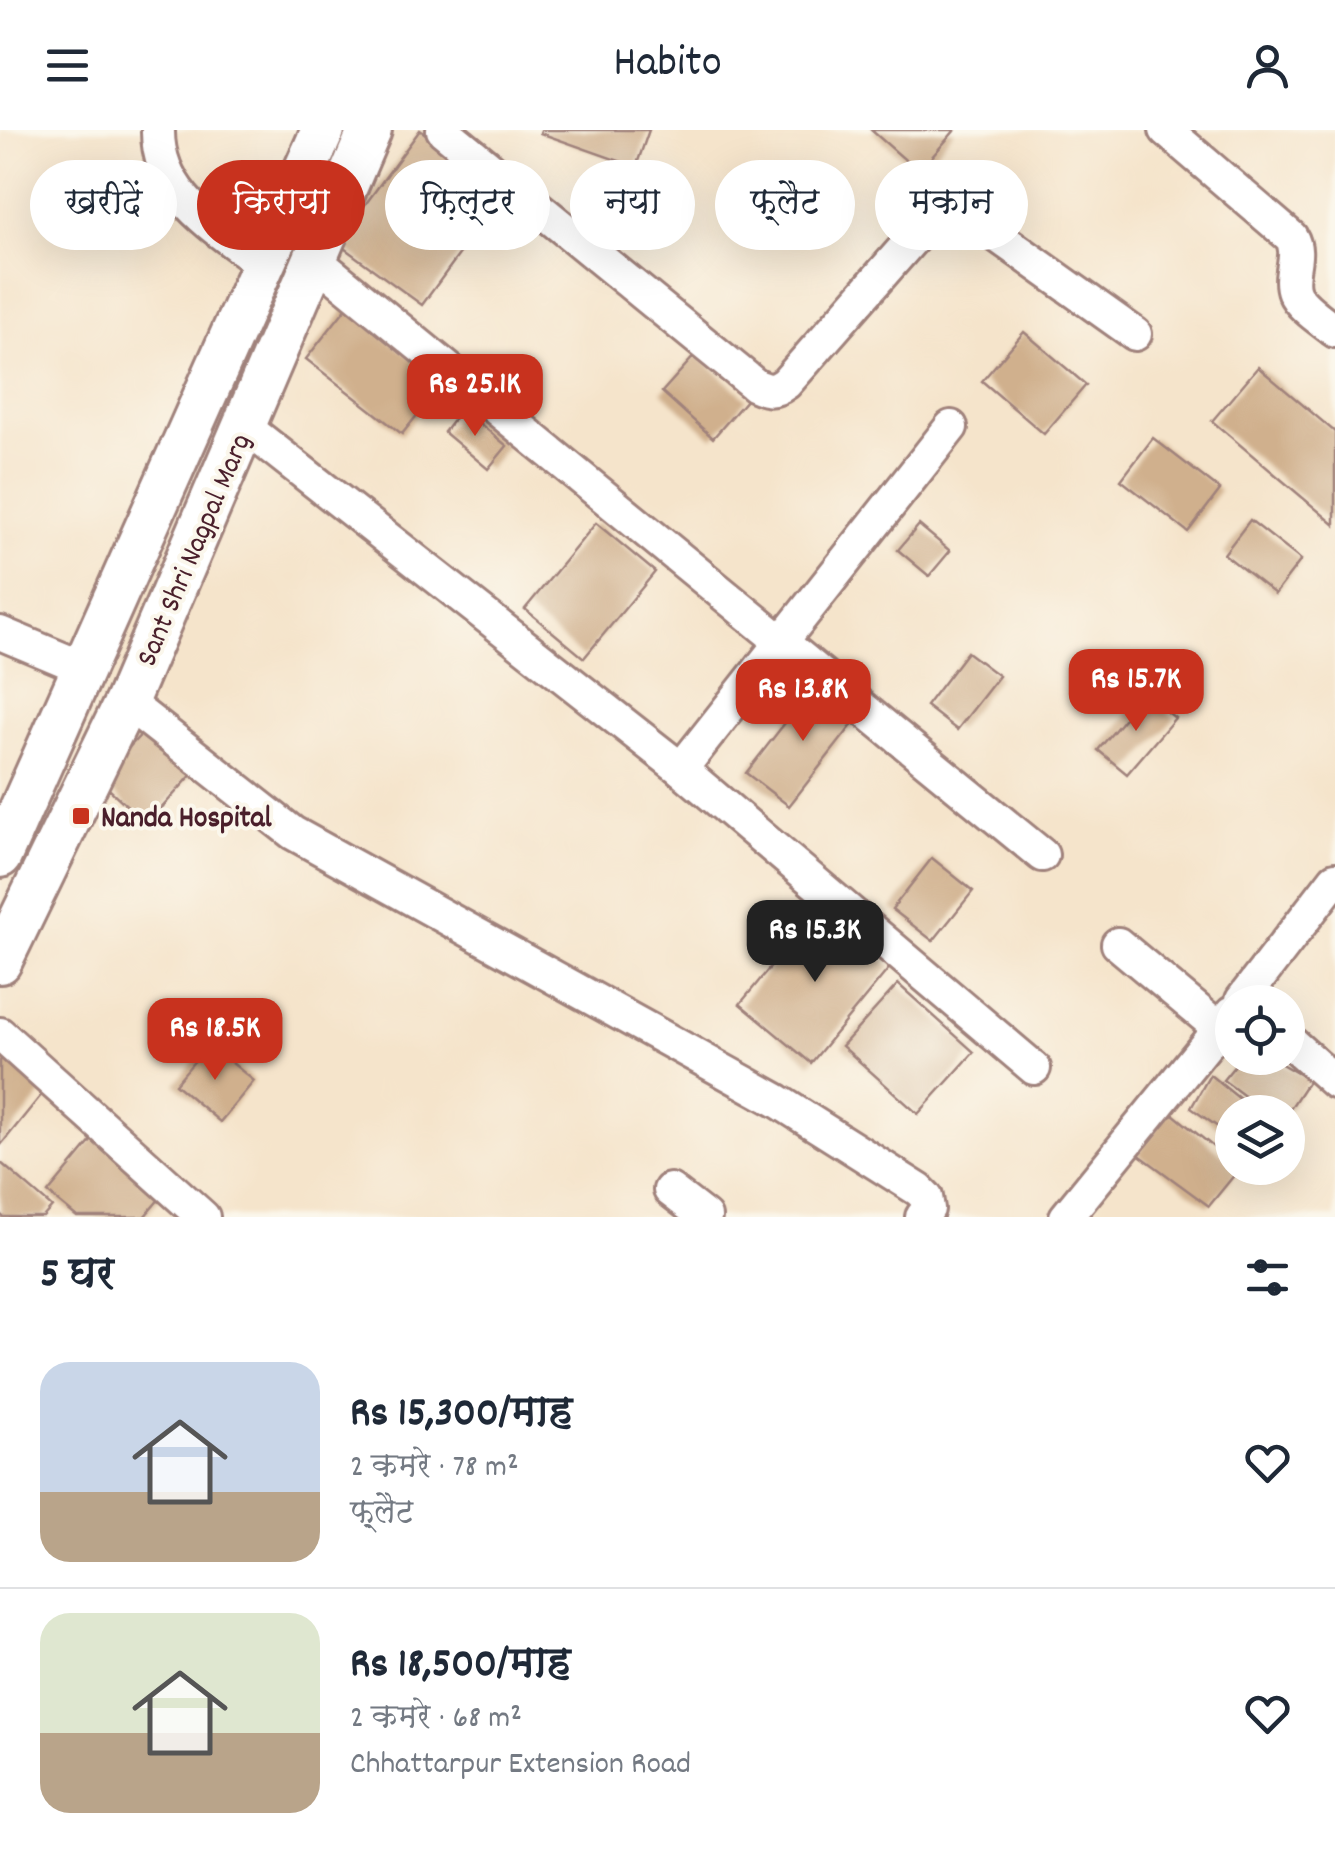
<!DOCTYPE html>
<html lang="hi">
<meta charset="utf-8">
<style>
:root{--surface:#fff;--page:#f2f2f3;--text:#1f2937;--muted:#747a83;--line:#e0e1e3;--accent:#c8321e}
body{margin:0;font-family:Dekko,"Playpen Sans Deva",sans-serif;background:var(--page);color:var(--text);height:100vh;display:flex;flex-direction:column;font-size:38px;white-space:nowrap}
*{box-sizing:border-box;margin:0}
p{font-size:32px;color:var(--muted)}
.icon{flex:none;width:55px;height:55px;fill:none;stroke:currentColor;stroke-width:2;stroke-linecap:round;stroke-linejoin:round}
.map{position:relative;height:1087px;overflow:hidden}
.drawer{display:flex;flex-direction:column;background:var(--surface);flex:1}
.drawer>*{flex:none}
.banner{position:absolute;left:30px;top:30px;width:1275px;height:90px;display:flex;gap:20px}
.tools{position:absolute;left:1215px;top:855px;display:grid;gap:20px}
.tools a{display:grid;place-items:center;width:90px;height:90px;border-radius:50%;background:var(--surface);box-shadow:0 10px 40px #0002;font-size:50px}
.price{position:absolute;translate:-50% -85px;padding:0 22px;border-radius:20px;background:var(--accent);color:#fff;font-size:32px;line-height:65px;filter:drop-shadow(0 2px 5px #0008)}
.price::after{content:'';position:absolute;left:50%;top:60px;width:30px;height:22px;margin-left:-15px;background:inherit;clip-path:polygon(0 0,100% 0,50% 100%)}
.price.current{background:#222;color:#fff}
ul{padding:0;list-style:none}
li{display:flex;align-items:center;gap:30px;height:250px;padding:0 40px}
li+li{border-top:2px solid var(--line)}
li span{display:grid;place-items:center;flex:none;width:280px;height:200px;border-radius:30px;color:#555}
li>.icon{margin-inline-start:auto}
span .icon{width:120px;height:120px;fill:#fffc;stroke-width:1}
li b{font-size:42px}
h2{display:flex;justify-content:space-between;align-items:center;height:120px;padding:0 40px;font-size:42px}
.chip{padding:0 35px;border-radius:45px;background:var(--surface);box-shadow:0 10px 40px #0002;font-size:35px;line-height:90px}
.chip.current{background:var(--accent);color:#fff}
header{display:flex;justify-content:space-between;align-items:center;height:130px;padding:0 40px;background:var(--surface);font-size:45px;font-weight:600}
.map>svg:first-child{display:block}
.building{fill:#d0b08d}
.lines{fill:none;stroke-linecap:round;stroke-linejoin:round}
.minor-casing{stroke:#a0827b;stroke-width:38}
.major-casing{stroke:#a0827b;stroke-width:48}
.minor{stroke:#fff;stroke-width:32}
.major{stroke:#fff;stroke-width:42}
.poi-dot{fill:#c8321e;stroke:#fbf7ec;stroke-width:4}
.labels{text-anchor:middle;stroke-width:8;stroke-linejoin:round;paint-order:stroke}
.street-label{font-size:30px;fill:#4a1f2b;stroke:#fbf7ec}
.poi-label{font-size:30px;font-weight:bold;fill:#4a1f2b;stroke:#fbf7ec;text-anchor:start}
</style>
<header><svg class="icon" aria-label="menu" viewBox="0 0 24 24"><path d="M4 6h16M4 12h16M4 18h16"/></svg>Habito<svg class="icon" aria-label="person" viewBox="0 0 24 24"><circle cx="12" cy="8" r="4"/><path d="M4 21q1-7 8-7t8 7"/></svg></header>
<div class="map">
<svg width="1335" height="1087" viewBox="0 0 1335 1087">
<rect width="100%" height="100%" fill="#fbf7ec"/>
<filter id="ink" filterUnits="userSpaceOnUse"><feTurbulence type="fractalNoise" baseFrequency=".01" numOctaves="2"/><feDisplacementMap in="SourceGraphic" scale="20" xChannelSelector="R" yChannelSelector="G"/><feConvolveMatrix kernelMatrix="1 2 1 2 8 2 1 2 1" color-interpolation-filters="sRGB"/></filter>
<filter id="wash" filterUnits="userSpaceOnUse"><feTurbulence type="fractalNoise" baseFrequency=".0048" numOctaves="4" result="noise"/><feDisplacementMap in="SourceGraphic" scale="40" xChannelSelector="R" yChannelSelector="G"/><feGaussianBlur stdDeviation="2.25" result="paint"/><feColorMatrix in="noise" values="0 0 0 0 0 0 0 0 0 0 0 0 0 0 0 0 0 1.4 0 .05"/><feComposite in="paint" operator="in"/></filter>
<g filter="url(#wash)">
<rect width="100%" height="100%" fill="#f5e4cb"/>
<g id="blocks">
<g class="building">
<path d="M 420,0 L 505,62 L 422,175 L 337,113 Z"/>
<path d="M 541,0 L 649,0 L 636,37 L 540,3 Z"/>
<path d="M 871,0 L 955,0 L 919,42 Z"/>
<path d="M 347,177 L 443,253 L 402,304 L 306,229 Z"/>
<path d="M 1024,202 L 1086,255 L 1044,304 L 982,251 Z"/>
<path d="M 696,224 L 747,269 L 713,308 L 662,262 Z"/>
<path d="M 1258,237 L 1335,302 L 1335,395 L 1212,291 Z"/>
<path d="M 462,279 L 507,316 L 488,339 L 444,302 Z"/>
<path d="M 1153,308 L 1220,360 L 1188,402 L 1121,350 Z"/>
<path d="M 1250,390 L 1301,430 L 1275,464 L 1224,424 Z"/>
<path d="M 596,393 L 655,442 L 584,528 L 525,479 Z"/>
<path d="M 919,395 L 950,421 L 929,446 L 898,420 Z"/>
<path d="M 967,522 L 999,546 L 957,600 L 926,576 Z"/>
<path d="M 817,552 L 860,585 L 789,676 L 746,643 Z"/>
<path d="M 1145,564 L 1175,588 L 1127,644 L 1098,620 Z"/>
<path d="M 147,598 L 195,641 L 147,694 L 99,650 Z"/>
<path d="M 932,728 L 973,761 L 933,811 L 892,779 Z"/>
<path d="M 820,777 L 891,836 L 811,933 L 740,874 Z"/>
<path d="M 898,854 L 974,922 L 918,984 L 842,916 Z"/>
<path d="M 209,914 L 254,951 L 220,992 L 175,954 Z"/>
<path d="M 6,924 L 47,958 L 0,1016 L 0,931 Z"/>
<path d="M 1241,928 L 1271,928 L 1309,950 L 1288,982 L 1266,982 L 1223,950 Z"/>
<path d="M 1210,945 L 1256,982 L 1232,982 L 1232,1007 L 1191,978 Z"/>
<path d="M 1168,980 L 1232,1032 L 1232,1038 L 1240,1038 L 1209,1076 L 1138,1024 Z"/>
<path d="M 97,1004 L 166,1061 L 144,1087 L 77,1087 L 48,1063 Z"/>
<path d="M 0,1032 L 52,1077 L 43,1087 L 3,1087 L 0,1084 Z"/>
</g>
</g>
</g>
<g filter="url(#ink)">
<use href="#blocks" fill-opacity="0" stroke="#a0827b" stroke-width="2.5"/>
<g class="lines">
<defs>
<g id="minor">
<path d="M 158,0 C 157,66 217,98 263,135"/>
<path d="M 443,0 L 755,255 C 768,261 774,262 786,253 L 930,89 L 954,75 L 1135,204"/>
<path d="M 1166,0 L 1291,107 C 1302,125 1287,144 1294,162 C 1300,177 1323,191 1335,201"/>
<path d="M 315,130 L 1042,725"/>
<path d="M 244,296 L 681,639 L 1034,938"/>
<path d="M 0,503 L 86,539"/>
<path d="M 126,572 L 293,703 L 778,971 L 919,1060 L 926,1067 L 928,1079 L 922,1087"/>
<path d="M 681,639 L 951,297"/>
<path d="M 1118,814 L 1220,899"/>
<path d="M 1242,870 L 1335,749"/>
<path d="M 0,904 L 203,1087"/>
<path d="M 1288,910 L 1335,952"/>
<path d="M 670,1060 L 705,1087"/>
<path d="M 1066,1087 L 1232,883"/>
</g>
<g id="major">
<path d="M 0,726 L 323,0"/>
<path d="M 0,832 L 126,572 L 370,0"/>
</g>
</defs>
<use href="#minor" class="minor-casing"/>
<use href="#major" class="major-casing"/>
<use href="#minor" class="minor"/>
<use href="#major" class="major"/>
</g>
</g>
<rect class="poi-dot" x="71" y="676" width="20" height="20" rx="5"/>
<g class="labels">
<g class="street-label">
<text transform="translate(192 419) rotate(-67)" y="10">Sant Shri Nagpal Marg</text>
</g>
<g class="poi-label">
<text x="101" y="696">Nanda Hospital</text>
</g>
</g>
</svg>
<div class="tools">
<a><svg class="icon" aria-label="locate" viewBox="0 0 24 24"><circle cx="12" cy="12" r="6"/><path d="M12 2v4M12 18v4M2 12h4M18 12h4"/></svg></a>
<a><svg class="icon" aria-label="layers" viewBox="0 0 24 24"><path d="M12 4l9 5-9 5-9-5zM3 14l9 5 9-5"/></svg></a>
</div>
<b class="price" style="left:475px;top:309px">Rs 25.1K</b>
<b class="price" style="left:1136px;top:604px">Rs 15.7K</b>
<b class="price" style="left:803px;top:614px">Rs 13.8K</b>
<b class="price current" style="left:815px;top:855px">Rs 15.3K</b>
<b class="price" style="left:215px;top:953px">Rs 18.5K</b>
<div class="banner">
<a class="chip">खरीदें</a>
<a class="chip current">किराया</a>
<a class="chip">फ़िल्टर</a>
<a class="chip">नया</a>
<a class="chip">फ़्लैट</a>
<a class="chip">मकान</a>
</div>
</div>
<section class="drawer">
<h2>5 घर<svg class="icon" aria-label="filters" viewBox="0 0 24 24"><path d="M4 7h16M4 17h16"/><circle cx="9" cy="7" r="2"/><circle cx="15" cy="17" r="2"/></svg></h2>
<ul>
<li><span style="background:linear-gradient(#c9d6e8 65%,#b9a48a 0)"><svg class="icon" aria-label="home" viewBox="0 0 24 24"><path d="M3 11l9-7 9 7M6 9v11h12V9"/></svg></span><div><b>Rs 15,300/माह</b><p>2 कमरे · 78 m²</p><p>फ़्लैट</p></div><svg class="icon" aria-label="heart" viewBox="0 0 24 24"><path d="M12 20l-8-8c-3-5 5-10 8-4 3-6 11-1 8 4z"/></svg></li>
<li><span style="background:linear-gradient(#dfe7d0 60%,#b9a48a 0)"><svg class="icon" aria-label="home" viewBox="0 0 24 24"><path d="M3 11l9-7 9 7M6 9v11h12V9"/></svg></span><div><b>Rs 18,500/माह</b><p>2 कमरे · 68 m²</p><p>Chhattarpur Extension Road</p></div><svg class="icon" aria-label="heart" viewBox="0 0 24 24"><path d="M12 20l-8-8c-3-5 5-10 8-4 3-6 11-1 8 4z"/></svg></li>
</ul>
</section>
